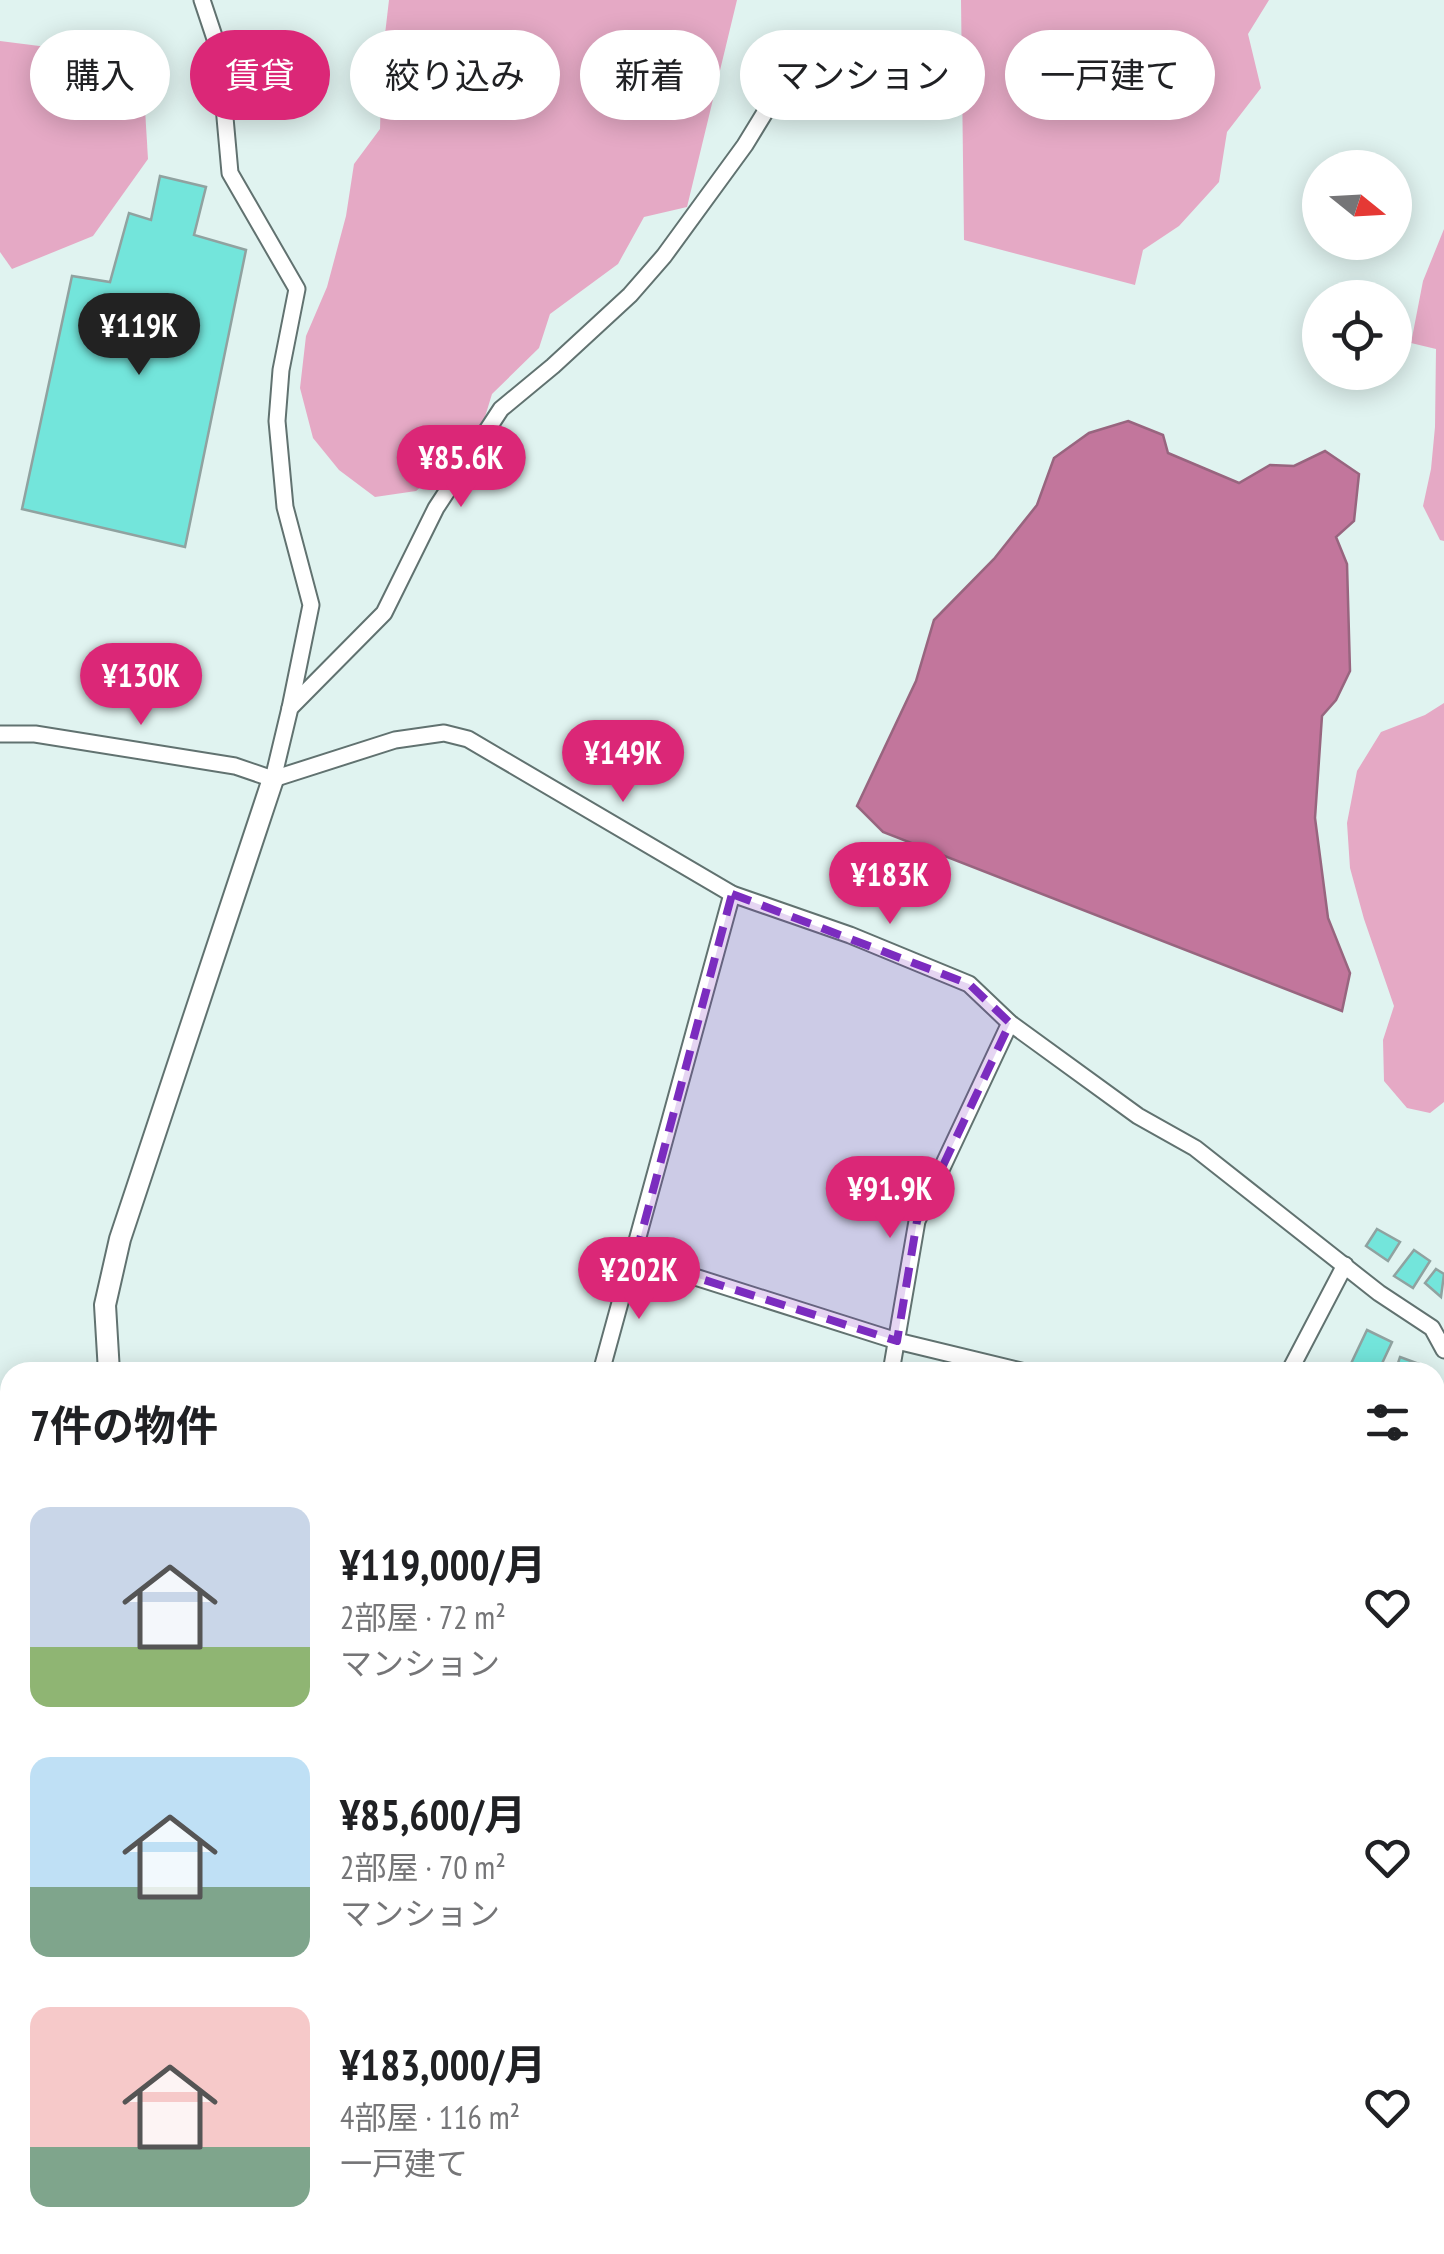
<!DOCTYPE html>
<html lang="ja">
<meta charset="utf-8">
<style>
:root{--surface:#fff;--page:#f2f2f2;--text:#202124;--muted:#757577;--accent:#db2777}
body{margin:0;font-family:"PT Sans Narrow","Noto Sans JP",sans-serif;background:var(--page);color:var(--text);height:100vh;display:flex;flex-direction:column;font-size:38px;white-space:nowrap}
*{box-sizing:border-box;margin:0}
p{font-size:32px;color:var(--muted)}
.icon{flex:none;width:55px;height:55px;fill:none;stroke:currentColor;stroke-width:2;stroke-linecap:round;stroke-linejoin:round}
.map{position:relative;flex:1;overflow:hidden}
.sheet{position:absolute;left:0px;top:1362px;width:1445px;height:892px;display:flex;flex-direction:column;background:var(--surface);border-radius:30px 30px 0 0;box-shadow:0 5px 25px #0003}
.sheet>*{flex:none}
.banner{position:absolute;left:30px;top:30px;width:1385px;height:90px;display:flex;gap:20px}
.needle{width:65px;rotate:108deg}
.controls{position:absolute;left:1302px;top:150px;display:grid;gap:20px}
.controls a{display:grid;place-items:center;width:110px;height:110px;border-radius:50%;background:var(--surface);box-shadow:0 5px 25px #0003;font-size:50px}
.price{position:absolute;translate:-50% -85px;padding:0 22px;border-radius:35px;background:var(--accent);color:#fff;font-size:32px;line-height:65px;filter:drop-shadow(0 2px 5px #0008)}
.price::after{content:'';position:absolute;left:50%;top:60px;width:30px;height:22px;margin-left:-15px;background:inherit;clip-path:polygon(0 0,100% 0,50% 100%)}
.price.current{background:#222;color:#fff}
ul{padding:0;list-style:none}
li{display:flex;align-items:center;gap:30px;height:250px;padding:0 30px}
li span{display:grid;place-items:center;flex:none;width:280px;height:200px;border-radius:20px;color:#555}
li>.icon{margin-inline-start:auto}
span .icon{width:120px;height:120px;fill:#fffc;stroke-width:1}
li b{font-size:42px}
h2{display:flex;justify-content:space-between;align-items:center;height:120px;padding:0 30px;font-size:42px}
.chip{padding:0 35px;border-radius:45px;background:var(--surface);box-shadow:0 5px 25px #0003;font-size:35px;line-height:90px}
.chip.current{background:var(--accent);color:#fff}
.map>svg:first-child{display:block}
.green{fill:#e5a9c5}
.water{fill:#c2769c;stroke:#98657f;stroke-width:2.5}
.building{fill:#73e5db;stroke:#90a2a0;stroke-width:2.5}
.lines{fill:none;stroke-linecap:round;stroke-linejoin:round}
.minor-casing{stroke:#617270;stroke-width:19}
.tertiary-casing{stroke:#617270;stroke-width:24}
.minor{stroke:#fff;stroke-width:15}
.tertiary{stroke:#fff;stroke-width:20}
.marked{fill:#7b2cbf;fill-opacity:0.2;stroke:#7b2cbf;stroke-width:8;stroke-dasharray:20 12;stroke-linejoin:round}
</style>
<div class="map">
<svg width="1444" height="2254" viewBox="0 0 1444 2254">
<rect width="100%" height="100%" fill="#e0f3f0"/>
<g class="green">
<path d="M 389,0 L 737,0 L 687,207 L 644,217 L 618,264 L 550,314 L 539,348 L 492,394 L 481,430 L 450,463 L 416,491 L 375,497 L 339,470 L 313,438 L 300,388 L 306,336 L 327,287 L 346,216 L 354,164 L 380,129 L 382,60 Z"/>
<path d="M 961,0 L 1269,0 L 1248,34 L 1261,88 L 1227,132 L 1219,182 L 1179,226 L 1143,250 L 1135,285 L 964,240 Z"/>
<path d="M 0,41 L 142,59 L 148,159 L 93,236 L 12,269 L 0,252 Z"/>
<path d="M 1444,229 L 1444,541 L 1440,540 L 1423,506 L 1431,469 L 1435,427 L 1436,349 L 1411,343 L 1423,281 Z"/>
<path d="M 1444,703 L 1444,1102 L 1430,1113 L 1407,1108 L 1384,1081 L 1383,1040 L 1394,1006 L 1364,919 L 1350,868 L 1347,823 L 1357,771 L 1381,732 L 1425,715 Z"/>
<path d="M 1053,2245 L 1054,2254 L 910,2254 L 915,2247 Z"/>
</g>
<path class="water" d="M 1128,421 L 1163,435 L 1168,453 L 1239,483 L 1270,465 L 1294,466 L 1325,451 L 1359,474 L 1354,521 L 1336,537 L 1347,564 L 1350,671 L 1336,700 L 1322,716 L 1315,818 L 1328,918 L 1350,973 L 1342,1011 L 883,832 L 857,806 L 916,681 L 934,620 L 994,559 L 1037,505 L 1054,458 L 1089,433 Z"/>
<g class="building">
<path d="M 160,176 L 206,187 L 194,235 L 246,250 L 185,547 L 22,509 L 72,276 L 110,282 L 129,213 L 151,220 Z"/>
<path d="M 1377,1229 L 1400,1242 L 1388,1261 L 1366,1246 Z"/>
<path d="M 1414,1250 L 1430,1261 L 1413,1288 L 1394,1276 Z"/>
<path d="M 1436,1269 L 1444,1274 L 1441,1297 L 1425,1283 Z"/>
<path d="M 1367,1330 L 1392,1342 L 1378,1372 L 1347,1372 Z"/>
<path d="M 1400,1357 L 1430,1368 L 1428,1372 L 1395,1372 Z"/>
</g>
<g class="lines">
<defs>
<g id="minor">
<path d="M 202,0 L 219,51 L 230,173 L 297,289 L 281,370 L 277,421 L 285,507 L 311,605 L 290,708"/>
<path d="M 0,734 L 35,734 L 235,766 L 273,779 L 395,740 L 444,733 L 468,739 L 732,894 L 850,935 L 969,984 L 1010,1023 L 1138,1116 L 1195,1148 L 1379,1293 L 1432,1328 L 1444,1350"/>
<path d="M 273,779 L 290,708 L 384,613 L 436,508 L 501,409 L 553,366 L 630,295 L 664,256 L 745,145 L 778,91"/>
<path d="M 635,1258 L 897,1341 L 1025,1372"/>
<path d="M 601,1372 L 732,894"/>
<path d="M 891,1372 L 917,1221 L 1010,1023"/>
<path d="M 1289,1372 L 1345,1265"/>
<path d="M 0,1414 L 10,1414"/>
<path d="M 0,1702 L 10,1702"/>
<path d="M 1435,1775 L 1444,1777"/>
<path d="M 1435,1857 L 1444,1858"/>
<path d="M 1435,2236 L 1444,2236"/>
<path d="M 0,2241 L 10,2241"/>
<path d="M 143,2245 L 145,2254"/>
<path d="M 495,2245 L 495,2254"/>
<path d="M 1059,2245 L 1060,2254"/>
<path d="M 746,2254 L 746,2245"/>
<path d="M 905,2254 L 905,2245"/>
<path d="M 1270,2254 L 1271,2245"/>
</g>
<g id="tertiary">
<path d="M 109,1372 L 105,1305 L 120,1239 L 273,779"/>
<path d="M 1435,2052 L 1444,2052"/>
<path d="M 0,2055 L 10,2056"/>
</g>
</defs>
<use href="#minor" class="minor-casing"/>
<use href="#tertiary" class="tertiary-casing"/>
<use href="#minor" class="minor"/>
<use href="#tertiary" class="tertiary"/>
</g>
<path class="marked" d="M 732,894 L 969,984 L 1010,1023 L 917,1221 L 897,1341 L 635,1258 Z"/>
</svg>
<div class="controls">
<a><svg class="needle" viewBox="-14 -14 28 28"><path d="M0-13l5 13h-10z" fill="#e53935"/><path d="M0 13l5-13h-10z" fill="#757577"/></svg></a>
<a><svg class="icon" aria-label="locate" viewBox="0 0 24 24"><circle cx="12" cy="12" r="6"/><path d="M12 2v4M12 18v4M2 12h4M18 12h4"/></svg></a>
</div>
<b class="price current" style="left:139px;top:378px">¥119K</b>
<b class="price" style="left:461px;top:510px">¥85.6K</b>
<b class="price" style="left:141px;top:728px">¥130K</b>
<b class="price" style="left:623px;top:805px">¥149K</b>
<b class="price" style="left:890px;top:927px">¥183K</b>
<b class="price" style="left:890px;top:1241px">¥91.9K</b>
<b class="price" style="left:639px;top:1322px">¥202K</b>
<div class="banner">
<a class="chip">購入</a>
<a class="chip current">賃貸</a>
<a class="chip">絞り込み</a>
<a class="chip">新着</a>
<a class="chip">マンション</a>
<a class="chip">一戸建て</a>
</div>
<section class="sheet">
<h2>7件の物件<svg class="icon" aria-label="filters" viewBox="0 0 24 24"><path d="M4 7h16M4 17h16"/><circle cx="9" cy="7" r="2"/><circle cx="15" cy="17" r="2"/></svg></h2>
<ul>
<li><span style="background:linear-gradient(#c9d6e8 70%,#8fb573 0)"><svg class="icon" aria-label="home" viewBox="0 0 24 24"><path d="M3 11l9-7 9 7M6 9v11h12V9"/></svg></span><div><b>¥119,000/月</b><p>2部屋 · 72 m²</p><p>マンション</p></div><svg class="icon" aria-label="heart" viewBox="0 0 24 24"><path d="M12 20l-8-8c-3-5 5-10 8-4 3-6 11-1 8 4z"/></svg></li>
<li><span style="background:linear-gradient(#bfe0f5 65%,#7fa58c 0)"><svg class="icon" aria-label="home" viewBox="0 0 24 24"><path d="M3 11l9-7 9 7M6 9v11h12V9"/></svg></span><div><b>¥85,600/月</b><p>2部屋 · 70 m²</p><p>マンション</p></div><svg class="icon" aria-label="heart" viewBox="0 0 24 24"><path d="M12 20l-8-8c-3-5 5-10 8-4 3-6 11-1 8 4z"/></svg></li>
<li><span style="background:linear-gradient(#f6c9c9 70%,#7fa58c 0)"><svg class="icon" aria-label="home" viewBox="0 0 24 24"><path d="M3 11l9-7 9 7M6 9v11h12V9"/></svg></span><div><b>¥183,000/月</b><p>4部屋 · 116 m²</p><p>一戸建て</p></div><svg class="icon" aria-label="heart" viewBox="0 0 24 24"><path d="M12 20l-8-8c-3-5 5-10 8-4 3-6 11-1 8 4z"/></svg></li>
</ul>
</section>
</div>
